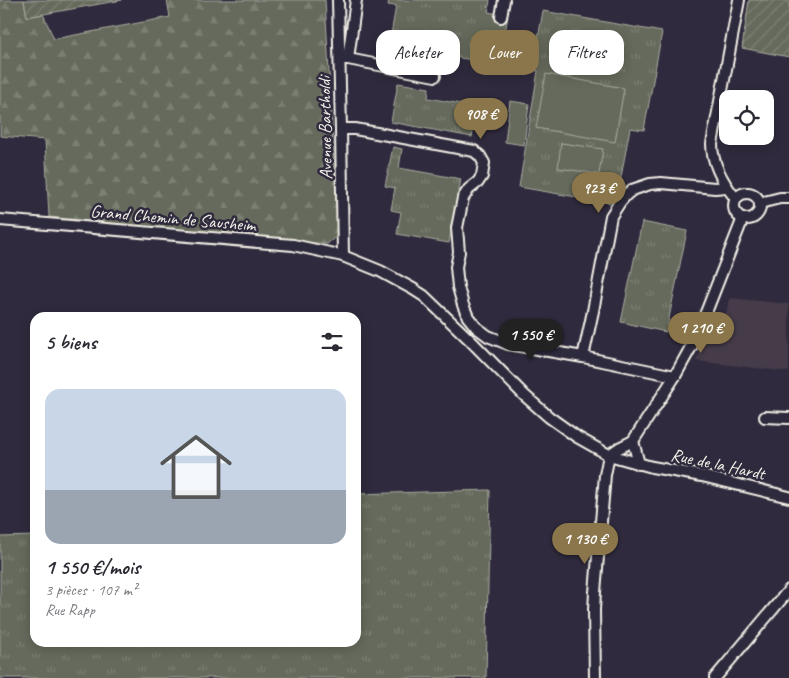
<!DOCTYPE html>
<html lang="fr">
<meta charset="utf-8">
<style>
:root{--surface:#fff;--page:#f2f2f3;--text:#2b2b33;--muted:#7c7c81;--accent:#8a764a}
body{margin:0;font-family:Caveat,sans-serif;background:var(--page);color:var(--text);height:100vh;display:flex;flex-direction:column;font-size:19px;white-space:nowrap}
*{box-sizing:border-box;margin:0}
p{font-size:16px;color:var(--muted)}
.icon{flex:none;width:28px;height:28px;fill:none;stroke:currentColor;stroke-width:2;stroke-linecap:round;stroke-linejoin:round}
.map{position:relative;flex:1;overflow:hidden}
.details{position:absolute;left:30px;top:312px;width:331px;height:335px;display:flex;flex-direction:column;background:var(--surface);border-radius:15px;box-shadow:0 2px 12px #0003}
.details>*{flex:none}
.guide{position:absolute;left:376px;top:30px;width:338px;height:45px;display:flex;gap:10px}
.buttons{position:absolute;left:719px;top:90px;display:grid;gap:10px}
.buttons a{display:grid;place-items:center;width:55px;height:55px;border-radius:10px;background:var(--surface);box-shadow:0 2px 12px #0003;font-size:25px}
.price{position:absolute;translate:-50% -42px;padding:0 11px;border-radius:18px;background:var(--accent);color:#fff;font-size:16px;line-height:32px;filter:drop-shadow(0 1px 2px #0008)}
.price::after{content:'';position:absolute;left:50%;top:30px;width:15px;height:11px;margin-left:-8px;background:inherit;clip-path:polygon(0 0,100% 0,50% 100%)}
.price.on{background:#222;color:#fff}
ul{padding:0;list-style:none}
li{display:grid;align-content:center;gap:10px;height:265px;padding:0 15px}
li span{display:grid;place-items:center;height:155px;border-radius:15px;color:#555}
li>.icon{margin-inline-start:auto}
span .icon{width:90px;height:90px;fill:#fffc;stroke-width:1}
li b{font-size:21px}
h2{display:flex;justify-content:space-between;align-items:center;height:60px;padding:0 15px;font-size:21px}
.tag{padding:0 18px;border-radius:15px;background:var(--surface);box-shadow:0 2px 12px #0003;font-size:18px;line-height:45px}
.tag.on{background:var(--accent);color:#fff}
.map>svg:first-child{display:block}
.built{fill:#453a4a}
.grass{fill:url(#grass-tufts);stroke:#acaea2}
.forest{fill:url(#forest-firs);stroke:#acaea2}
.garden{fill:url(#garden-furrows);stroke:#acaea2}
.pitch{fill:#656a5c;stroke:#acaea2}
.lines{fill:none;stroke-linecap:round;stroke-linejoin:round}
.minor-casing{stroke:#f4f1e8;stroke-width:14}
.minor{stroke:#2f2a3d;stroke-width:10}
.labels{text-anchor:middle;stroke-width:5;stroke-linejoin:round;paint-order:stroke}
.street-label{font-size:18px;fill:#f4f1e8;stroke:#2f2a3d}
</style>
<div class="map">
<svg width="789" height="678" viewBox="0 0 789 678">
<defs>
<pattern id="grass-tufts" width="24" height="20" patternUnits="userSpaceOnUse" patternTransform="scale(1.25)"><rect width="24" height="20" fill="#656a5c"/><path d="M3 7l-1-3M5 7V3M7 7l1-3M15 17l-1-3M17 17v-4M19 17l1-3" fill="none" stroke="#7c8073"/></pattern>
<pattern id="forest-firs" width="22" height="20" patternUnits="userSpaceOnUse" patternTransform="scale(1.25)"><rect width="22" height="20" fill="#656a5c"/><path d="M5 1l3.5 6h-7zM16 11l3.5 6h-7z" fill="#7c8073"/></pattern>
<pattern id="garden-furrows" width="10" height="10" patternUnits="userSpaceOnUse" patternTransform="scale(1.25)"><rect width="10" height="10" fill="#656a5c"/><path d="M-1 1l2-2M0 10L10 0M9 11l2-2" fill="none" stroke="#7c8073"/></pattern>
</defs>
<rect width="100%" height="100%" fill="#2f2a3d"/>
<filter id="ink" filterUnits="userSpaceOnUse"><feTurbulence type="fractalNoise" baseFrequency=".02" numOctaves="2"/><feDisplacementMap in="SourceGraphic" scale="10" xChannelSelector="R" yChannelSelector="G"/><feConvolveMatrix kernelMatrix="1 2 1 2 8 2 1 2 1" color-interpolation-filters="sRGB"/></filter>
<g filter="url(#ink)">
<path class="built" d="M 730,298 L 789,304 L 789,372 L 696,361 L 711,325 L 722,328 Z"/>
<g class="grass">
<path d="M 389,0 L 490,0 L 488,12 L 508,16 L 504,38 L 537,44 L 543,11 L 662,32 L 644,130 L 630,128 L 619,188 L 611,203 L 519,187 L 538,71 L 389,46 L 396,6 L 388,5 Z"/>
<path d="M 398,83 L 429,88 L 428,98 L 478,107 L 472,137 L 391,122 Z"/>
<path d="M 393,147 L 402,149 L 399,168 L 461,179 L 449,243 L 397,234 L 401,212 L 391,210 L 395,188 L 385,186 Z"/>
<path d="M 642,222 L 687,231 L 666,332 L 621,322 Z"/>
<path d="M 490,490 L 486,678 L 0,678 L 0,537 L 35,536 L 35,642 L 356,642 L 356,494 Z"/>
</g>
<path class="forest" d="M 0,0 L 24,0 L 27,17 L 43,14 L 54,39 L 170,17 L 167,0 L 325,0 L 338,235 L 327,244 L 49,217 L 45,140 L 0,136 Z"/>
<g class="garden">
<path d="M 24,0 L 122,0 L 27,17 Z"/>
<path d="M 749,0 L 789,0 L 789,57 L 742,48 Z"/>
</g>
<g class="pitch">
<path d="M 546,74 L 624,88 L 615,142 L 536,128 Z"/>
<path d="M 510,101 L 529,104 L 524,145 L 505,142 Z"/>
<path d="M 561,143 L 603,149 L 599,174 L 558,168 Z"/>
</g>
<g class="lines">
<defs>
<g id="minor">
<path d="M 338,0 L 341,129 L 343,256"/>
<path d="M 501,17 L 504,0"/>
<path d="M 340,59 L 348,59 L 435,76"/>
<path d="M 348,59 L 356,0"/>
<path d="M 341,129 L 355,129 L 474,151 L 480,156 L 484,163 L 482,176 L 478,182 L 469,189 L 463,198 L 457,228 L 459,252 L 456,267 L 458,287 L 463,305 L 468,317 L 476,327 L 488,336 L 508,344 L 583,357 L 675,376"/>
<circle cx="747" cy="206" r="13"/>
<path d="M 736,199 C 724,184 712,164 712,144 L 739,0"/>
<path d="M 760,203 L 780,198 L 789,198"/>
<path d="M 0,220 L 293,245 L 343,256 L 380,271 L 413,289 L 424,296 L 471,341 L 524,395 L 549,417 L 577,437 L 609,455 L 652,467 L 702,476 L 789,497"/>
<path d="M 583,357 L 593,311 L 611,216 L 620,202 L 627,194 L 632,190 L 650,184 L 661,183 L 715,188 L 727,187"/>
<path d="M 765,417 L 789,418"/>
<path d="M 633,441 L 639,464"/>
<path d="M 595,678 L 594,610 L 595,592 L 605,475 L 609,455 L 619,448 L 633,441 L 675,376 L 696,338 L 743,218"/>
<path d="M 715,678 L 789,590"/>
</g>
</defs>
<use href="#minor" class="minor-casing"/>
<use href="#minor" class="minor"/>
</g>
</g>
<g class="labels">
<g class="street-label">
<text transform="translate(325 128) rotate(-91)" y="6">Avenue Bartholdi</text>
<text transform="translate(173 218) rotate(5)" y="6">Grand Chemin de Sausheim</text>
<text transform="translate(718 464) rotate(12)" y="6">Rue de la Hardt</text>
</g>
</g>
</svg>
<div class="buttons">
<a><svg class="icon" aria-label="locate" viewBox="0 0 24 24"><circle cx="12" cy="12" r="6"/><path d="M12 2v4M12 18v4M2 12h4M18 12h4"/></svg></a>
</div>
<b class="price" style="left:481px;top:140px">908 €</b>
<b class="price" style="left:599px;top:214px">923 €</b>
<b class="price" style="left:701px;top:354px">1 210 €</b>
<b class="price on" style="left:531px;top:361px">1 550 €</b>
<b class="price" style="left:585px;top:565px">1 130 €</b>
<div class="guide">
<a class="tag">Acheter</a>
<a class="tag on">Louer</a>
<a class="tag">Filtres</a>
</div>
<section class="details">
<h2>5 biens<svg class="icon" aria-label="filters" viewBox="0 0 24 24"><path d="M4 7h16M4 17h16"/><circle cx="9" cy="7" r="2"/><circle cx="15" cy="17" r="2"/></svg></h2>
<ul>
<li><span style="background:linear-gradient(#c9d6e8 65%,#9aa5b1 0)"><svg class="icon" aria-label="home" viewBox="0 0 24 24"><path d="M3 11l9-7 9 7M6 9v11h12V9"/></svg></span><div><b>1 550 €/mois</b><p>3 pièces · 107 m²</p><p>Rue Rapp</p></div></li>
</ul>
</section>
</div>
